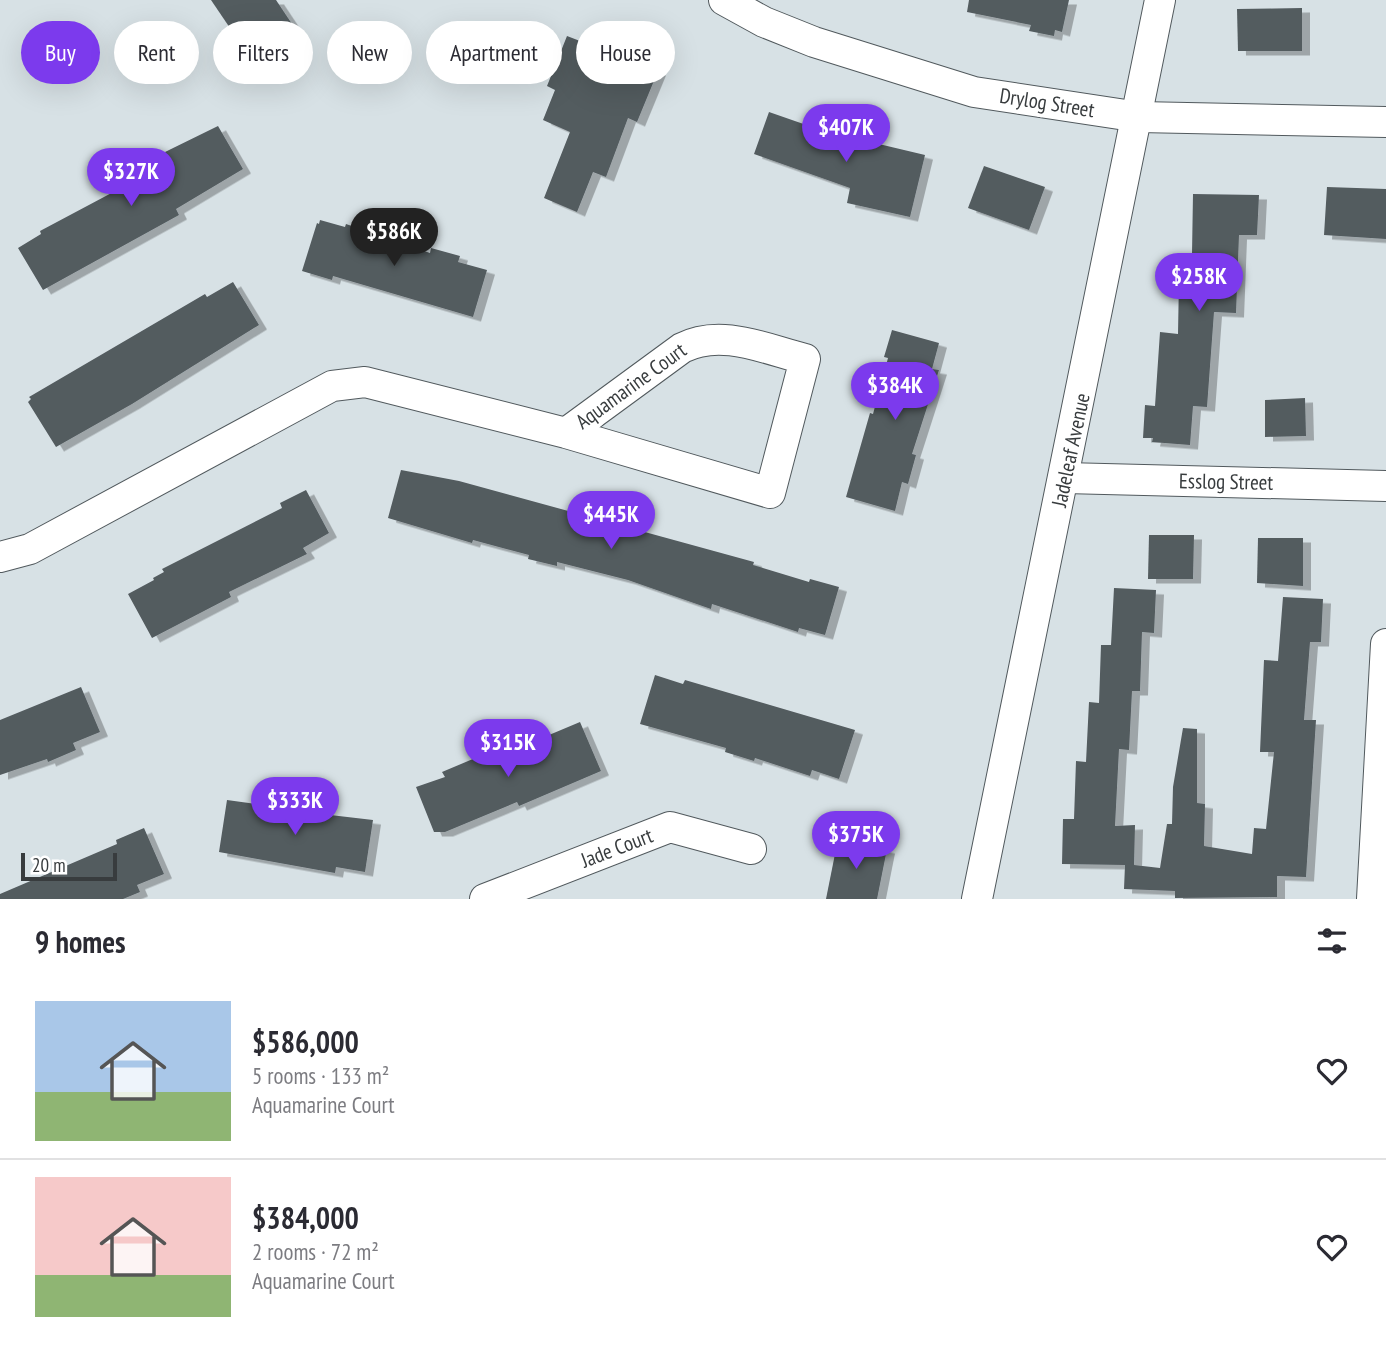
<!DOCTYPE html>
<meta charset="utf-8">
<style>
:root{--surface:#fff;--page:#f2f2f3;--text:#2b2b33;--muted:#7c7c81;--line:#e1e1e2;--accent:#7c3aed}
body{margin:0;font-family:"PT Sans Narrow",sans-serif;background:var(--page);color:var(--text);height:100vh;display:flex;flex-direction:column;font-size:26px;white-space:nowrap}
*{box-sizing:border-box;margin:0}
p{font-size:23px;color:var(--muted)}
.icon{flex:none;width:38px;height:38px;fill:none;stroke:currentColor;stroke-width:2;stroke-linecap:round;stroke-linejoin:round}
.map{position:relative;height:899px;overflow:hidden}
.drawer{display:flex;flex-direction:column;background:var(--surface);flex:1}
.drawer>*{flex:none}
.guide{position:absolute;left:21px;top:21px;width:700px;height:63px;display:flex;gap:14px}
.scale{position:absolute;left:21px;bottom:18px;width:96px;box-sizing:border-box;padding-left:7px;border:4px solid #383c3e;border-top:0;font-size:19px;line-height:24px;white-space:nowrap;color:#383c3e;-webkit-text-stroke:5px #fff;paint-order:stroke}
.price{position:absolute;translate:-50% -60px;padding:0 16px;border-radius:24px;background:var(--accent);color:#fff;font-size:23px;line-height:46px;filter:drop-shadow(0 2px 4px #0008)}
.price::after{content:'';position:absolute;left:50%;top:42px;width:21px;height:16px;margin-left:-10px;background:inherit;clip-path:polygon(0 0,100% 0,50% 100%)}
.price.current{background:#222;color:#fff}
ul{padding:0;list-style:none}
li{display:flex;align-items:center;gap:21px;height:175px;padding:0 35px}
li+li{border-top:2px solid var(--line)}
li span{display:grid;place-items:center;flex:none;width:196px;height:140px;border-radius:0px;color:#555}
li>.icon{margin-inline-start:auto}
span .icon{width:84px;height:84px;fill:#fffc;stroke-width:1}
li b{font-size:30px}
h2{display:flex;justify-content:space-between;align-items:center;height:84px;padding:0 35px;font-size:30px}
.pill{padding:0 24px;border-radius:32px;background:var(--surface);box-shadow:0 7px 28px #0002;font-size:24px;line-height:63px}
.pill.current{background:var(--accent);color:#fff}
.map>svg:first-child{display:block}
.building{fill:#535b5f;filter:url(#shadow)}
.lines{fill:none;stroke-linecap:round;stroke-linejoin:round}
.street-casing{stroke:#51595d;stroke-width:32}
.street{stroke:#fff;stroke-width:30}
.labels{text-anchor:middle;stroke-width:7;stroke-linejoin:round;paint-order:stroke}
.street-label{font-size:21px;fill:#383c3e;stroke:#fff}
</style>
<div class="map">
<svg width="1386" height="899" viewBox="0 0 1386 899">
<defs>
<filter id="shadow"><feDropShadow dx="8" dy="4.5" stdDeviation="0" flood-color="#0004"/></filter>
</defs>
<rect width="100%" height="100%" fill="#d7e1e5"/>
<g class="building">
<path d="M 211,0 L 276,0 L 302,39 L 257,68 Z"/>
<path d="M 969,0 L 1069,0 L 1062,32 L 1055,30 L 1054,36 L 1029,31 L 1031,25 L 967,12 Z"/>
<path d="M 1302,8 L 1302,51 L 1238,51 L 1237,9 Z"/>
<path d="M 567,36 L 658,71 L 637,122 L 628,118 L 606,177 L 593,172 L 577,212 L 544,198 L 570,132 L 543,120 L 555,90 L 547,86 Z"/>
<path d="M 769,112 L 861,144 L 862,140 L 925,155 L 910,217 L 847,203 L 850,188 L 754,154 Z"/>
<path d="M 218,126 L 243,169 L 176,209 L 179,215 L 43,290 L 18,248 L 41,234 L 40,231 L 119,189 L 116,185 L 166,155 L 165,152 Z"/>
<path d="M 984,166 L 1045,187 L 1029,230 L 968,208 Z"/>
<path d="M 1327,187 L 1386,189 L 1386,239 L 1324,235 Z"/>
<path d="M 1193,194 L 1259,195 L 1257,235 L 1239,235 L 1236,313 L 1214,312 L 1207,407 L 1193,406 L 1190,445 L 1152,442 L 1153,438 L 1143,438 L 1145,405 L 1155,406 L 1160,332 L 1178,334 L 1179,279 L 1185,279 L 1186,254 L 1192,254 Z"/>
<path d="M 320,220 L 345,227 L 346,224 L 430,253 L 431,248 L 460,256 L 458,262 L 487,270 L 473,317 L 333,276 L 332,280 L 302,271 L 317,223 L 319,224 Z"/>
<path d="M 233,282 L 259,325 L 132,404 L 56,447 L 28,402 L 31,399 L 29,397 L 205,294 L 207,297 Z"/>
<path d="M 892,330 L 939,343 L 932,369 L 939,370 L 912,454 L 916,455 L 908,484 L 902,482 L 895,511 L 846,497 L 870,413 L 873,414 L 888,358 L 884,357 Z"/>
<path d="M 1305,398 L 1306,436 L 1265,437 L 1265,400 Z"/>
<path d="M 401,470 L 459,481 L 754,562 L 753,565 L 809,582 L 810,579 L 839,587 L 825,635 L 799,628 L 798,632 L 712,604 L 711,609 L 628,580 L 557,562 L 557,566 L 528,559 L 529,555 L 473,540 L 472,543 L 388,518 Z"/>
<path d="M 306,490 L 329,533 L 303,548 L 307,554 L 229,592 L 231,597 L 152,638 L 128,594 L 154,580 L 153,578 L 164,572 L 162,569 L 282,508 L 280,503 Z"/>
<path d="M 1149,535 L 1194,535 L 1193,579 L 1148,579 Z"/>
<path d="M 1258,538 L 1303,538 L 1303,586 L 1257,583 Z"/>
<path d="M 1114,588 L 1156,590 L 1154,633 L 1142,632 L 1140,691 L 1132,691 L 1129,750 L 1119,749 L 1115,826 L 1135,825 L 1134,865 L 1160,868 L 1167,824 L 1172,824 L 1173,787 L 1183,728 L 1197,729 L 1197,803 L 1205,804 L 1204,846 L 1252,854 L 1254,828 L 1266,829 L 1274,752 L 1260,752 L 1264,660 L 1278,661 L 1283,597 L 1323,599 L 1321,642 L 1310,642 L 1304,720 L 1316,720 L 1306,877 L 1277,876 L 1277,897 L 1175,898 L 1175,891 L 1124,889 L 1125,865 L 1062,864 L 1063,819 L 1074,819 L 1076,761 L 1086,762 L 1089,702 L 1099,703 L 1101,645 L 1111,645 Z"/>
<path d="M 655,675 L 683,684 L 685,680 L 855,730 L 839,779 L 812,770 L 810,776 L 755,758 L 754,761 L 725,752 L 726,748 L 640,724 Z"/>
<path d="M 81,687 L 100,732 L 73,743 L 76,750 L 48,762 L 47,759 L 0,775 L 0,720 Z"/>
<path d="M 580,722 L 601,771 L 519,806 L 517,802 L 445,832 L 434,832 L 416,787 L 445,777 L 442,772 L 480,756 L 482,760 L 499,756 Z"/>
<path d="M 257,799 L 297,807 L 296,811 L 373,820 L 365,872 L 336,867 L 335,873 L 219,852 L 227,800 L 256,804 Z"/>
<path d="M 144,828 L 164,874 L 137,885 L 140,892 L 123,899 L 0,899 L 0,894 L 117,844 L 116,840 Z"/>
<path d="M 838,839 L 887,849 L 877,899 L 826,899 Z"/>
</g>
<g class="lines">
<defs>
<g id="street">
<path d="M 724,0 L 764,22 L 814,42 L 974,92 L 1139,117 L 1386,122"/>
<path d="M 1065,478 L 1386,486"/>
<path d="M 0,557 L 30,549 L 332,386 L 365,382 L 566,433 L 770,493 L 805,359 C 765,349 721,328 682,348 L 566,433"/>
<path d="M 485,899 L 670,827 L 751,849"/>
<path d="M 977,899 L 1160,0"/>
<path d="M 1372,899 L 1386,644"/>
</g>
</defs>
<use href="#street" class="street-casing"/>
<use href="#street" class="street"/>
</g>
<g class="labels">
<g class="street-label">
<text transform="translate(1047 103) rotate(9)" y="7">Drylog Street</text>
<text transform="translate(631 386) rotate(-36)" y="7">Aquamarine Court</text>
<text transform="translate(1071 450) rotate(-78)" y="7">Jadeleaf Avenue</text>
<text transform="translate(1226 482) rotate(1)" y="7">Esslog Street</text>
<text transform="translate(617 848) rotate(-21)" y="7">Jade Court</text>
</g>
</g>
</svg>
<div class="scale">20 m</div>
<b class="price" style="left:846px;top:164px">$407K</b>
<b class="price" style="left:131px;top:208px">$327K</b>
<b class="price current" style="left:394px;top:268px">$586K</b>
<b class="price" style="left:1199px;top:313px">$258K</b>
<b class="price" style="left:895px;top:422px">$384K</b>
<b class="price" style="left:611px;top:551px">$445K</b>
<b class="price" style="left:508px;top:779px">$315K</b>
<b class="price" style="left:295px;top:837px">$333K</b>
<b class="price" style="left:856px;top:871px">$375K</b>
<div class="guide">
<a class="pill current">Buy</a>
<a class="pill">Rent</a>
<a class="pill">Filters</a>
<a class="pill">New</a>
<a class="pill">Apartment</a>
<a class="pill">House</a>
</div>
</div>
<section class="drawer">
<h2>9 homes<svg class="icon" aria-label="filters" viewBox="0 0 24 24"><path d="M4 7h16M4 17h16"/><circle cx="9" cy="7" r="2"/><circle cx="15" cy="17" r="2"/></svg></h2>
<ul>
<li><span style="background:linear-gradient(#a9c7e8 65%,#8fb573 0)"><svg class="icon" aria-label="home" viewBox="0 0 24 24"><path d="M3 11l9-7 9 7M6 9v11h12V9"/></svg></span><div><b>$586,000</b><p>5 rooms · 133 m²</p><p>Aquamarine Court</p></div><svg class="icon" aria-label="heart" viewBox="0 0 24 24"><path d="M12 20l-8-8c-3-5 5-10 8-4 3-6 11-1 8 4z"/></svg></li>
<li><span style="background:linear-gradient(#f6c9c9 70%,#8fb573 0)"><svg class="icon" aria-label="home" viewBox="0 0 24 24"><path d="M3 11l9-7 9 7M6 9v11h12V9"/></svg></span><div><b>$384,000</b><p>2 rooms · 72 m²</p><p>Aquamarine Court</p></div><svg class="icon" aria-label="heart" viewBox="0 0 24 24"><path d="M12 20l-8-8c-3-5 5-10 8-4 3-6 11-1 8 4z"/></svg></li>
</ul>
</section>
